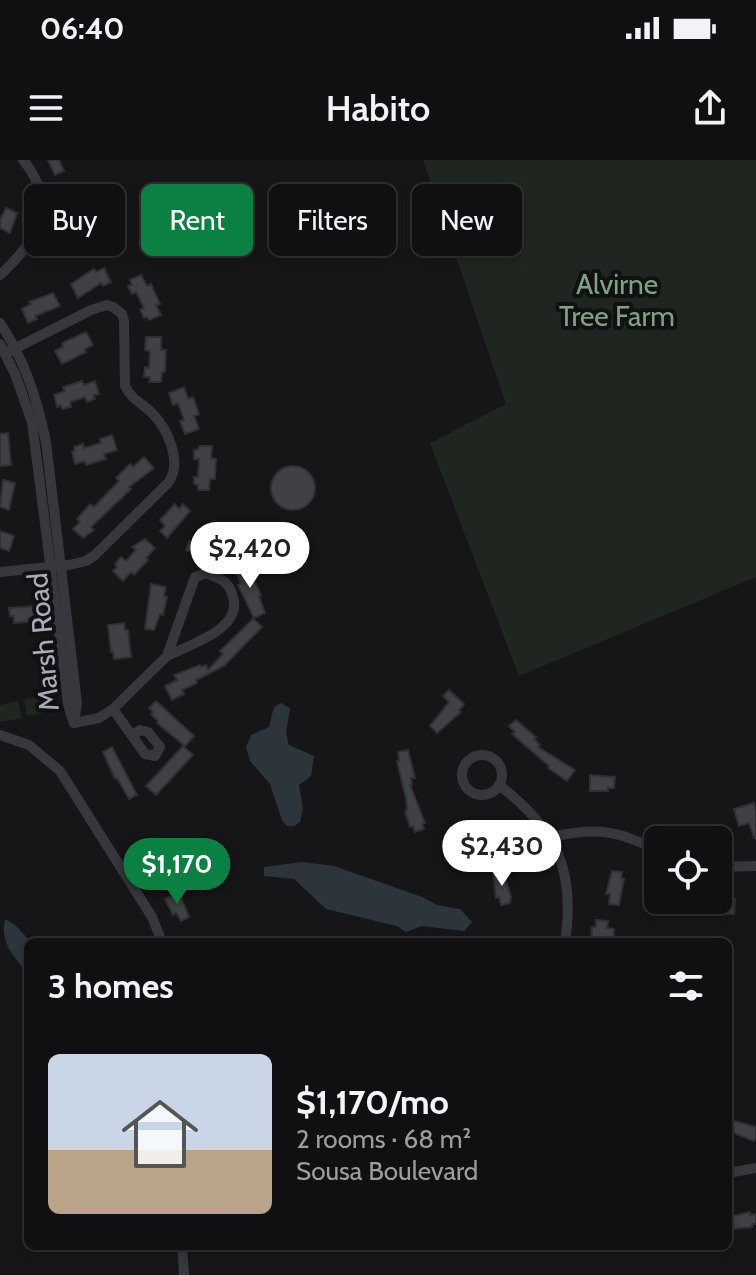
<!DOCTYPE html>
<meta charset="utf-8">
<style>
:root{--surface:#101012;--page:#1e1e20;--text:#f1f3f6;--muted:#9c9d9f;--line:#303032;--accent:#0b8043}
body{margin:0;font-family:Cabin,sans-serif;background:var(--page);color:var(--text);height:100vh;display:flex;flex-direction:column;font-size:30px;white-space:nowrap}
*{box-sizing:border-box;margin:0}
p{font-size:26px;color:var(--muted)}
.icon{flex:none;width:44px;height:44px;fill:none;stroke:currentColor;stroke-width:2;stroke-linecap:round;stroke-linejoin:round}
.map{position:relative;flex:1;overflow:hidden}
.details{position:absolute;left:24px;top:778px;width:708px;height:312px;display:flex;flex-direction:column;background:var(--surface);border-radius:12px;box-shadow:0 4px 12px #0003,0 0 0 2px var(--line)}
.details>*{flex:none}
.banner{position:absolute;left:24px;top:24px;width:708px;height:72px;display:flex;gap:16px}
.fabs{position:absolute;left:644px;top:666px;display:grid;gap:16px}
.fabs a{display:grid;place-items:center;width:88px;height:88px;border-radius:12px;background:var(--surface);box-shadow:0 4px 12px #0003,0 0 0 2px var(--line);font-size:40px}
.price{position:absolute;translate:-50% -68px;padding:0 18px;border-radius:28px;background:#fff;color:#222;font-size:26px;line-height:52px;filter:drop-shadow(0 2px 4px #0008)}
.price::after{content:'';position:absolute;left:50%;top:48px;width:24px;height:18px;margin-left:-12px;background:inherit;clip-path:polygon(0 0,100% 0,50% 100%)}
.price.selected{background:var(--accent);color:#fff}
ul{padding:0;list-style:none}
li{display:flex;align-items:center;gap:24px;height:200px;padding:0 24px}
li+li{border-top:2px solid var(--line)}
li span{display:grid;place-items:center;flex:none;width:224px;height:160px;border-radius:12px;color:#555}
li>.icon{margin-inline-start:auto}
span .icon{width:96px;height:96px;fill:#fffc;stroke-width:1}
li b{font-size:34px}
h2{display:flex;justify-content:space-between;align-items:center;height:96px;padding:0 24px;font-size:34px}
.chip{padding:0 28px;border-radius:12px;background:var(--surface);box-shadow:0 4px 12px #0003,0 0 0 2px var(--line);font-size:28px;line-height:72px}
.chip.selected{background:var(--accent);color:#fff}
.status{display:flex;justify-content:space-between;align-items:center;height:56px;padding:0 40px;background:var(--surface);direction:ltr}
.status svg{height:22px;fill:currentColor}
header{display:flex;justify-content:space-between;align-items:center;height:104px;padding:0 24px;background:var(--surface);font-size:36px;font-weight:600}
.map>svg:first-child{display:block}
.green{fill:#1e261f}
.water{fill:#2c353c}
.building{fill:#404145;stroke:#303034;stroke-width:2}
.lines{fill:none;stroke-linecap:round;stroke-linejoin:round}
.minor{stroke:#37383d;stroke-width:10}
.labels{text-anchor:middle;stroke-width:8;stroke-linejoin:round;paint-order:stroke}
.park-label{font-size:28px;fill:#7fa381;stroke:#111113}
.street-label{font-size:28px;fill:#a8adb8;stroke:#111113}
</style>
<div class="status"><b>06:40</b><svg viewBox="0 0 49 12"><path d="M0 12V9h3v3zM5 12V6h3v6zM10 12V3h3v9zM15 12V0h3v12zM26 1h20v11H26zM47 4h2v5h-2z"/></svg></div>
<header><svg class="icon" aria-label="menu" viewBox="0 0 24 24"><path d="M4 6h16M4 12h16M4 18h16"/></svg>Habito<svg class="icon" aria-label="share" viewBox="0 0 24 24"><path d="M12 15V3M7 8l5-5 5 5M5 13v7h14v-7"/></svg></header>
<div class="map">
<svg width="756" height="1115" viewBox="0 0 756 1115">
<rect width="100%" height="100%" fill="#161618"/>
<g class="green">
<path d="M 423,0 L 756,0 L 756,417 L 519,516 L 430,283 L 506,244 Z"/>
<path d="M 49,534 L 52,551 L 27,556 L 24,539 Z"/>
<path d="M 18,541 L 22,558 L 0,562 L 0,545 Z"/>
</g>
<g class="water">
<path d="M 281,543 L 290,548 L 286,573 L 289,585 L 314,596 L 311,616 L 299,625 L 303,648 L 300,662 L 294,666 L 287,666 L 282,660 L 270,624 L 250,601 L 246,587 L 251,575 L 269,567 L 274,547 Z"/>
<path d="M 302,702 L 334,706 L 422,737 L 437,745 L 460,749 L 472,762 L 464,771 L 422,766 L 406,772 L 397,766 L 326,749 L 294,719 L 264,716 L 264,707 Z"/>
<path d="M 5,759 L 15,765 L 31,782 L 28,782 L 28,814 C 14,796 0,784 5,759 Z"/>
</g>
<g class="building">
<path d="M 48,0 L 59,0 L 64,11 L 55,15 Z"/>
<path d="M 74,23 L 76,28 L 79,27 L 82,34 L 79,36 L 81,39 L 75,41 L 78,50 L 68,54 L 59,28 Z"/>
<path d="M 6,48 L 17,53 L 10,73 L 0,68 L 0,60 Z"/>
<path d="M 104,108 L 111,122 L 103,126 L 101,123 L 78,138 L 71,124 L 94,109 L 96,112 Z"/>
<path d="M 141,115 L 147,126 L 151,124 L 160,144 L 156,145 L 161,155 L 149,160 L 147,157 L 144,158 L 140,150 L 144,148 L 136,132 L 132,134 L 128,126 L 132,125 L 130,120 Z"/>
<path d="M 53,133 L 60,146 L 35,156 L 37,159 L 28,163 L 22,149 L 31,144 L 29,142 Z"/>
<path d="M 86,172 L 93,185 L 85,189 L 86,192 L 62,204 L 55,191 L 63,187 L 62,183 Z"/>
<path d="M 146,177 L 161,177 L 161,190 L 166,190 L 165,212 L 162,212 L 161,222 L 149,222 L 150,217 L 144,217 L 145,207 L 149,208 L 150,191 L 145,190 Z"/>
<path d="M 82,221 L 84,225 L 95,221 L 99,234 L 94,235 L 95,239 L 87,242 L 85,237 L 70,242 L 71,247 L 62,249 L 61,245 L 57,247 L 54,235 L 65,231 L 63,227 Z"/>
<path d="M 184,227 L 188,239 L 193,237 L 199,254 L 194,256 L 199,269 L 185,274 L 180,261 L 184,260 L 178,243 L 173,245 L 169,233 Z"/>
<path d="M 8,273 L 11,305 L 0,306 L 0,274 Z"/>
<path d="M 112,275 L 117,290 L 104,294 L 106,299 L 86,305 L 85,301 L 75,304 L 72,292 L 75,291 L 74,287 L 83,284 L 84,288 L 101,283 L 100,279 Z"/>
<path d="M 199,286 L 212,286 L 211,298 L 216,299 L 215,319 L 210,319 L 209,330 L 198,330 L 198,325 L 194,324 L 194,317 L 198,317 L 199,299 L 194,299 L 194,290 L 198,290 Z"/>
<path d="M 144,297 L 154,308 L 129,327 L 131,329 L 91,367 L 94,370 L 83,378 L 73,369 L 80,362 L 77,359 L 90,344 L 94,347 L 119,321 L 116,318 L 130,304 L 133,307 Z"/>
<circle cx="293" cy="328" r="22"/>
<path d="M 3,320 L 15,323 L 9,350 L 0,347 Z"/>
<path d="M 175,344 L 179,349 L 183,344 L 190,351 L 167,378 L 160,371 L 165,366 L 160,360 Z"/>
<path d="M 0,371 L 14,376 L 9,391 L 0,388 Z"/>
<path d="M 145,379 L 155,388 L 146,398 L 148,400 L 134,415 L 131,412 L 123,421 L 113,411 L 117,407 L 115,404 L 121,397 L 126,401 L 136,390 L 132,387 Z"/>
<path d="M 189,381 L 222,393 L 223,389 L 232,393 L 227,408 L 219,405 L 218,408 L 192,396 L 193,393 L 186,390 Z"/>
<path d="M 246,402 L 261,435 L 259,436 L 265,453 L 254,458 L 238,425 L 241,424 L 234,407 Z"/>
<path d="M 151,424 L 166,427 L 164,436 L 167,437 L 163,455 L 160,454 L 154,470 L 145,469 Z"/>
<path d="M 38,446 L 38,457 L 28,458 L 28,462 L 14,463 L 14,456 L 10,456 L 9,448 Z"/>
<path d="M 253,459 L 262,467 L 224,506 L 196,520 L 197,523 L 182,530 L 184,534 L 172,540 L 165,526 L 177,520 L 174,515 L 200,505 L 201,507 L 206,505 L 208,510 L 223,494 L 220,491 Z"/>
<path d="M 124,463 L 125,470 L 128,470 L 131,497 L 114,499 L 113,491 L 111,492 L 108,465 Z"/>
<path d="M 449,530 L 464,544 L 459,550 L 461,552 L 437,573 L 430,566 L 449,542 L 443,536 Z"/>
<path d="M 156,541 L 194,576 L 185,586 L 157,563 L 158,561 L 151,554 L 153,552 L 149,548 Z"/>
<path d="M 516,560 L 536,577 L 534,579 L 540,585 L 538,587 L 575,610 L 567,621 L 548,608 L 549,606 L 512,574 L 515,572 L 509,566 Z"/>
<path d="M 183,586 L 193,595 L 156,635 L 146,626 Z"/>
<path d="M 112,587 L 137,635 L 129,639 L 117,618 L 115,619 L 103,592 Z"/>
<path d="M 408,590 L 415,618 L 411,618 L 412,625 L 410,625 L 425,663 L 422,664 L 424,669 L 415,672 L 413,666 L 410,667 L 405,651 L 407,650 L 406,639 L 397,601 L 399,601 L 398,592 Z"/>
<path d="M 590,615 L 615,617 L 614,628 L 608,628 L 608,631 L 590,631 Z"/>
<path d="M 754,643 L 756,651 L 756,678 L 754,678 L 749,663 L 739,666 L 734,649 Z"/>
<path d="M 474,671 L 481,695 L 479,695 L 481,704 L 471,706 L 469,698 L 467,698 L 463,673 Z"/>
<path d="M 154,695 L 167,718 L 159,723 L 154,716 L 151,718 L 142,702 Z"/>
<path d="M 503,711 L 511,737 L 510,743 L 501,745 L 499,737 L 496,738 L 493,713 Z"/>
<path d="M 612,711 L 622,712 L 621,718 L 624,719 L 619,745 L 609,744 L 610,734 L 606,734 Z"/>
<path d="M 179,732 L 189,757 L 181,761 L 176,753 L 173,755 L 165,739 Z"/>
<path d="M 725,739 L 735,739 L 734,754 L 702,753 L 703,741 L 724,742 Z"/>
<path d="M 596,760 L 608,761 L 607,768 L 614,769 L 613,780 L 591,782 L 592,767 L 596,767 Z"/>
<path d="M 731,960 L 756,967 L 756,978 L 754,981 L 728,971 Z"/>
<path d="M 750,1052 L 750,1055 L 756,1054 L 756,1064 L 752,1064 L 752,1067 L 734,1069 L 734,1066 L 728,1067 L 728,1057 Z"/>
</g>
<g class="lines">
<g class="minor">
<path d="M 0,115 C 37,81 60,45 23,0"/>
<path d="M 0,163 C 25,200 37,239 46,282 L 77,543 L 74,563"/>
<path d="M 0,184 L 15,214 L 32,262 L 68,544 L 73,561"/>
<path d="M 0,412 L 69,405 L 86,401 L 95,395 L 168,323 C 183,303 168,269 152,253 C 142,243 131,239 125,226 L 124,161 L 122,154 L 113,147 L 107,145 L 91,150 L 6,193"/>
<path d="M 113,549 L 145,594 L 155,596 L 160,587 L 148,572 L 140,570 L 133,575"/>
<path d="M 74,563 L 99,558 L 113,549 L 167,496 L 195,417 L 206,413 C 221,419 229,421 233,437 C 243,469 189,485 167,496"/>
<path d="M 0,575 L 29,585 L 60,611 L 152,757 L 162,782"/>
<circle cx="482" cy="615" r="20"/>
<path d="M 499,625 C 556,669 576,709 565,782"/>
<path d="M 552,677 C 596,667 618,670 658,691"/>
<path d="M 718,707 L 756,706"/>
<path d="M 728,1013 L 756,1008"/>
<path d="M 182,1086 L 184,1115"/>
</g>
</g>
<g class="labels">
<g class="park-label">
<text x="617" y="134">Alvirne<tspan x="617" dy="32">Tree Farm</tspan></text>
</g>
<g class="street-label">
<text transform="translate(43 482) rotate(-95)" y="10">Marsh Road</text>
</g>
</g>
</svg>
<div class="fabs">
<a><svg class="icon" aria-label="locate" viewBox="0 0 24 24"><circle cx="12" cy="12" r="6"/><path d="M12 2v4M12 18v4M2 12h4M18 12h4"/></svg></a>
</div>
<b class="price" style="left:250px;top:430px">$2,420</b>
<b class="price" style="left:502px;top:728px">$2,430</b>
<b class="price selected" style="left:177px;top:746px">$1,170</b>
<div class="banner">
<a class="chip">Buy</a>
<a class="chip selected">Rent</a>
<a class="chip">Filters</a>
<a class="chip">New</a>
</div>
<section class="details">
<h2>3 homes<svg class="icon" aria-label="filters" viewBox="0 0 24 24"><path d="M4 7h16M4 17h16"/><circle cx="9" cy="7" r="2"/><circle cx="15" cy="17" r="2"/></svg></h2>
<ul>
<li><span style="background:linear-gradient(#c9d6e8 60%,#b9a48a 0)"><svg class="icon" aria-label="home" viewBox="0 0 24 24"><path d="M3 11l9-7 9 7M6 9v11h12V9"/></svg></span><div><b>$1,170/mo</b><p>2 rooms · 68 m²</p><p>Sousa Boulevard</p></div></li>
</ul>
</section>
</div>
